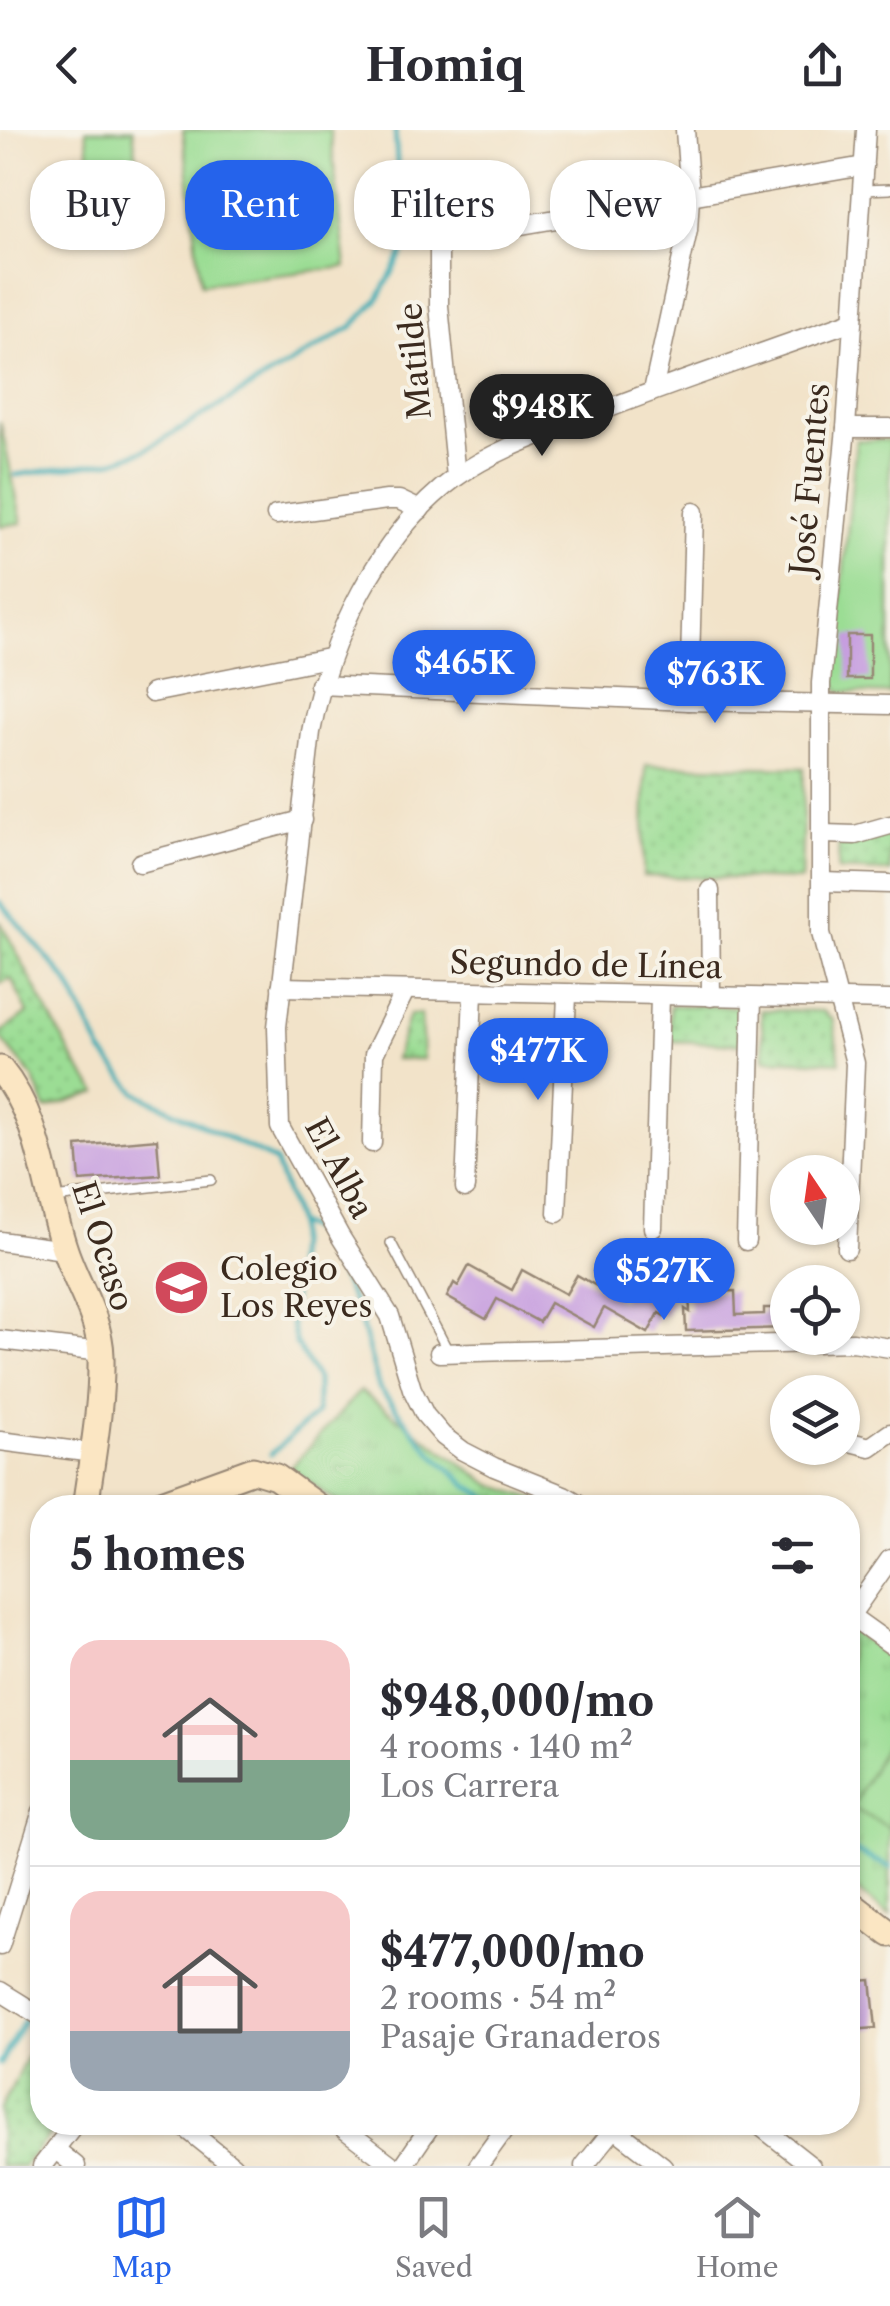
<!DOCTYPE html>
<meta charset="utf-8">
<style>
:root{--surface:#fff;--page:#f2f2f3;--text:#2b2b33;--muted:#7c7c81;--line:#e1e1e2;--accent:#2563eb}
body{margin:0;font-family:"Libre Caslon Text",serif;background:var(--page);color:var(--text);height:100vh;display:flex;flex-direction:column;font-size:38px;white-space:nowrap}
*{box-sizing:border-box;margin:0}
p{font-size:32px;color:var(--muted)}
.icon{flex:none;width:55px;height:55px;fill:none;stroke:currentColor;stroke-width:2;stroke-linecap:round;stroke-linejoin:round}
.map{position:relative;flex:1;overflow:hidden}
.sheet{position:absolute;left:30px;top:1365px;width:830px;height:640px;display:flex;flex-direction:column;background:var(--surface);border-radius:40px;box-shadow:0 2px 8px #0004}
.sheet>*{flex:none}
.top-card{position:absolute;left:30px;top:30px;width:830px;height:90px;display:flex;gap:20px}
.needle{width:65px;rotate:347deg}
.fabs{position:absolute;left:770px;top:1025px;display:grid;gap:20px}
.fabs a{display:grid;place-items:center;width:90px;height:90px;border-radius:50%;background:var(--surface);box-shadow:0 2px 8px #0004;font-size:50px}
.price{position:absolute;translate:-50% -85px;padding:0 22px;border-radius:35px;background:var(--accent);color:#fff;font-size:32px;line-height:65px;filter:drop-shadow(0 2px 5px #0008)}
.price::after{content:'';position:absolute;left:50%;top:60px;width:30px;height:22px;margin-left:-15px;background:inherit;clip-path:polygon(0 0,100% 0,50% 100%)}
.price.active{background:#222;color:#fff}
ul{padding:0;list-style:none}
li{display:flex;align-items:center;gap:30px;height:250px;padding:0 40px}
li+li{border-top:2px solid var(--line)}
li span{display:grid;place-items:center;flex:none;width:280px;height:200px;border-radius:30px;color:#555}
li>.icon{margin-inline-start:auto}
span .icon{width:120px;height:120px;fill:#fffc;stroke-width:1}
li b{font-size:42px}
h2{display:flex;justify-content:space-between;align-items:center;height:120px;padding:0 40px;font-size:42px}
.tag{padding:0 35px;border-radius:40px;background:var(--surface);box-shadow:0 2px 8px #0004;font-size:35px;line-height:90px}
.tag.active{background:var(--accent);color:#fff}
header{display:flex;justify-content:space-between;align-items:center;height:130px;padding:0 40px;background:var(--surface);font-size:45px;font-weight:700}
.menu{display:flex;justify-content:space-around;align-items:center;height:140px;border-top:2px solid var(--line);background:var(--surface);font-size:28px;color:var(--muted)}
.menu a{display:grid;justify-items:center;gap:5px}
.menu .active{color:var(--accent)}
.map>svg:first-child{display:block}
.grass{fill:url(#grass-dots);stroke:#6b8459;stroke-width:2.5}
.park{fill:url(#park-tufts);stroke:#6b8459;stroke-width:2.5}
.pitch{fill:#9bdd94;stroke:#6b8459;stroke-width:2.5}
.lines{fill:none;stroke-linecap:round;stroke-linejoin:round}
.stream{stroke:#3bacb4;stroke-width:5}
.building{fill:#c59bdf}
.lane-casing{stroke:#968674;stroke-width:12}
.street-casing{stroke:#968674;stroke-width:21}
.secondary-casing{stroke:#968674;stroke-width:29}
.lane{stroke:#fff;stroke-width:9}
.street{stroke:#fff;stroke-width:18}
.secondary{stroke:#fbe6c3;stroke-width:25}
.labels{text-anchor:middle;stroke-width:8;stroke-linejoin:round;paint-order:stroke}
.street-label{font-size:32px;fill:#3b2a1e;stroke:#f7f3e8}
.poi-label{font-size:32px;fill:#3b2a1e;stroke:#f7f3e8;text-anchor:start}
</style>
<header><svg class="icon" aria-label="back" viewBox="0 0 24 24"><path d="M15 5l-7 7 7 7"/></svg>Homiq<svg class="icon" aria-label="share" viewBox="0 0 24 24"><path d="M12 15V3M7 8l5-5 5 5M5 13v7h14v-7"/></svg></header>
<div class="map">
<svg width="890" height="2036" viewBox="0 0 890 2036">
<defs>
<pattern id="grass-dots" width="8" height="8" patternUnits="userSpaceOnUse" patternTransform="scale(2.5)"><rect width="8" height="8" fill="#9bdd94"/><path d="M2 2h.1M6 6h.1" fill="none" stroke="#86be7f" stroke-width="1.8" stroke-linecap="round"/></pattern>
<pattern id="park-tufts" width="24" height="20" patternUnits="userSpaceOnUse" patternTransform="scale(2.5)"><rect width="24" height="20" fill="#9bdd94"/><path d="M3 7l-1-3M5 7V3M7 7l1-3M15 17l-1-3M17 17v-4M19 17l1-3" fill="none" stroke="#86be7f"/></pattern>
</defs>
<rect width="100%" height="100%" fill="#f7f3e8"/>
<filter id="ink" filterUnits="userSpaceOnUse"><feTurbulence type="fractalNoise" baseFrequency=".01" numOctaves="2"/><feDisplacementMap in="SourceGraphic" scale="20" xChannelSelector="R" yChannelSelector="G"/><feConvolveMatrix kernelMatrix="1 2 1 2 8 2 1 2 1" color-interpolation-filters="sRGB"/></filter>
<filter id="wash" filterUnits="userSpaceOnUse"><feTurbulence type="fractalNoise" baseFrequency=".0048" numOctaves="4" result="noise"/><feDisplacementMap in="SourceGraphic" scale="40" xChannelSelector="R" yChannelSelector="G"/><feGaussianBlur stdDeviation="2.25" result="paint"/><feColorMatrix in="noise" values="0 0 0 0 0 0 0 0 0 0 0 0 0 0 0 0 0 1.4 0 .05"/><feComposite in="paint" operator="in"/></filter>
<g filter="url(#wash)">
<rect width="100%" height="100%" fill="#f2e3c9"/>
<g class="grass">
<path d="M 646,635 L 804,638 L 801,750 L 643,746 Z"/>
<path d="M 890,703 L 890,742 L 838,740 L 839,712 Z"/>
<path d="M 0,791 L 76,934 L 98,963 L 46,979 L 33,947 L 0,907 L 0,903 L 28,883 L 11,848 L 0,854 Z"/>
<path d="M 670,875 L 742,877 L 743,914 L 670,911 Z"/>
<path d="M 761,880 L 823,881 L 833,890 L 840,932 L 764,929 Z"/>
<path d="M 409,885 L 421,885 L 423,929 L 395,929 Z"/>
<path d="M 42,1897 L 42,1992 L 60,1993 L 23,2036 L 0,2036 L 0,1980 Z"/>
</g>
<g class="park">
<path d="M 360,1261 L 490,1354 L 560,1377 L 344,1377 L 290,1338 Z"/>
<path d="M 848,1498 L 890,1528 L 890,1786 L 848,1754 Z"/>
</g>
<g class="pitch">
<path d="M 86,0 L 133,0 L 139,48 L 92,53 Z"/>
<path d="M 183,0 L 330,0 L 346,137 L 201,154 Z"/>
<path d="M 0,291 L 22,393 L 0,396 Z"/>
<path d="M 856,310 L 890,310 L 890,564 L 841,562 L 833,552 Z"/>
<path d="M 890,1606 L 890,1698 L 852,1678 Z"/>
</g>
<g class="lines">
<g class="stream">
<path d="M 16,345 L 114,331 L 145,320 L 353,196 L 378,169 L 403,123 L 395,0"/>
<path d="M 0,772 L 68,852 L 102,922 L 137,963 L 275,1031 L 297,1094 L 291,1194 L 296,1214 L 317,1249 L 317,1283 L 271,1324"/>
<path d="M 297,1094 L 321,1104 L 359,1185 L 379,1258 L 432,1323 L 467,1355 L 505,1378"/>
<path d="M 225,1378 L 233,1357"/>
<path d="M 848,1718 L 890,1737"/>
<path d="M 35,1865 L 42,1827"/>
<path d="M 0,1934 L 24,1890"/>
</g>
</g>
<g id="blocks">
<g class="building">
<rect x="847" y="505" width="23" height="44"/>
<path d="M 157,1009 L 160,1045 L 80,1051 L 77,1016 Z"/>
<path d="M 469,1136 L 512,1160 L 522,1140 L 566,1164 L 577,1145 L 621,1170 L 632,1150 L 672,1172 L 664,1186 L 659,1183 L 648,1203 L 604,1178 L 594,1197 L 550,1173 L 539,1192 L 497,1169 L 486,1189 L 447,1167 L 454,1153 L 458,1156 Z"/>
<path d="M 735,1161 L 736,1185 L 764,1184 L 764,1178 L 779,1178 L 779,1184 L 788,1184 L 788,1198 L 686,1201 L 685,1179 L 690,1182 L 689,1163 Z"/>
<path d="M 871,1850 L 876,1898 L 850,1900 L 848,1852 Z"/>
</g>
</g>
</g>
<g filter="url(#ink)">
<use href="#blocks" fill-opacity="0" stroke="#968674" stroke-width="2.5"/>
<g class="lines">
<defs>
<g id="lane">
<path d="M 863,60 L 890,59"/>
<path d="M 54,1068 L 211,1050"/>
<path d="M 391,1113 L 448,1221"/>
</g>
<g id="street">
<path d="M 653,261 L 688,100 L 690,66 L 685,0"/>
<path d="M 846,298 L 890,298"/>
<path d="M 456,347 L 439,176 L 439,109 L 864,36"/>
<path d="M 276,385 L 387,370 L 399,370 L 420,380"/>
<path d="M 319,555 L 689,571 L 890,575"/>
<path d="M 152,563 L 328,528"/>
<path d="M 689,571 L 694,382"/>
<path d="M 824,704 L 855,705 L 890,695"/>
<path d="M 140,733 L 302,690"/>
<path d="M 822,752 L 890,754"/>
<path d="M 710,760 L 711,867"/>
<path d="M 281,857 L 890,870"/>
<path d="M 372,1013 L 374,924 L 405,861"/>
<path d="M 465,1058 L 473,863"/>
<path d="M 557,1083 L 567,866"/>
<path d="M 653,1098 L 660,867"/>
<path d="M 0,1111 L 64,1120"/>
<path d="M 746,1111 L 752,868"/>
<path d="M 847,1119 L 855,933 L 821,803 L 821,553 L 846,298 L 866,0"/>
<path d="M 0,1210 L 101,1222"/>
<path d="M 439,1223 L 853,1212 L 890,1218"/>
<path d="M 842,1310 L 870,1317 L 890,1303"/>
<path d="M 0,1311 L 93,1323"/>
<path d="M 586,1378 L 564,1365 L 494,1337 L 463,1321 L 443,1306 L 425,1285 L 412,1259 L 390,1186 L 340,1106 L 280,997 L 277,897 L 311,602 C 328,511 379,404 455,348 C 494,320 542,304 586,287 C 674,252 763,223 852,191"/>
<path d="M 848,1484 L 890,1514"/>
<path d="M 850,1486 L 890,1429"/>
<path d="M 0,1816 L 42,1681"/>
<path d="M 0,1861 L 42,1887"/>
<path d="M 178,1992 L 233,2036"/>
<path d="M 335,1992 L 393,2036"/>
<path d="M 606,1992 L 663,2036"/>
<path d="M 755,1992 L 811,2036"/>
<path d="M 55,2019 L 76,2036"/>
<path d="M 42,2036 L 76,1992"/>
<path d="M 403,2036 L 433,1992"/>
<path d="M 478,2036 L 510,1992"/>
<path d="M 584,2036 L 614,1999"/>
</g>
<g id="secondary">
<path d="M 0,939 C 42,990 44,1057 64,1117 C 75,1153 100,1186 101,1226 C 102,1277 92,1327 85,1378"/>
<path d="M 148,1378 L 253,1340 L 276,1347 L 319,1378"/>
<path d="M 848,1772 L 890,1804"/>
</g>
</defs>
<use href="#lane" class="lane-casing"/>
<use href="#street" class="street-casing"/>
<use href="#secondary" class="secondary-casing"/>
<use href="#lane" class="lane"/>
<use href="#street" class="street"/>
<use href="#secondary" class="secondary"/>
</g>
</g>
<defs>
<symbol id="school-disc" viewBox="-11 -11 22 22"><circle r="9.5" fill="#d1495b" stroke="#f7f3e8"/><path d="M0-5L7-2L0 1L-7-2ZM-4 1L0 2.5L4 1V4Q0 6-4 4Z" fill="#fff"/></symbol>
</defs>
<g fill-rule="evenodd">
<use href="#school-disc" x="150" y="1126" width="63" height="63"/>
</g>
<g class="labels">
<g class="street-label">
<text transform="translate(415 231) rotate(-95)" y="11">Matilde</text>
<text transform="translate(810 349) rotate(-85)" y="11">José Fuentes</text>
<text transform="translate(586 835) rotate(1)" y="11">Segundo de Línea</text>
<text transform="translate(339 1038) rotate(62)" y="11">El Alba</text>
<text transform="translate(103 1116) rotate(72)" y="11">El Ocaso</text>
</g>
<g class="poi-label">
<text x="220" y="1150">Colegio<tspan x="220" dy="37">Los Reyes</tspan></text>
</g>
</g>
</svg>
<div class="fabs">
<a><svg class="needle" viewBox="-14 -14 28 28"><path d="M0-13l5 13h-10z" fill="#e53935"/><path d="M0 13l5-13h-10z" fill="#7c7c81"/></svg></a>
<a><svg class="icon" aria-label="locate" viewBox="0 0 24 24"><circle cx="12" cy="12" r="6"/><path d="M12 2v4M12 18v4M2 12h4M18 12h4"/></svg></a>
<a><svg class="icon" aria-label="layers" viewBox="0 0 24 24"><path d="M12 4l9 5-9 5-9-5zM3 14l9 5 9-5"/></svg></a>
</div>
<b class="price active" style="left:542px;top:329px">$948K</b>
<b class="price" style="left:464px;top:585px">$465K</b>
<b class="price" style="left:715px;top:596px">$763K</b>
<b class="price" style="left:538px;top:973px">$477K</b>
<b class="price" style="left:664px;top:1193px">$527K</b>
<div class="top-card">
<a class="tag">Buy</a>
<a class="tag active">Rent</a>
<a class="tag">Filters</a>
<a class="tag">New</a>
</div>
<section class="sheet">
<h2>5 homes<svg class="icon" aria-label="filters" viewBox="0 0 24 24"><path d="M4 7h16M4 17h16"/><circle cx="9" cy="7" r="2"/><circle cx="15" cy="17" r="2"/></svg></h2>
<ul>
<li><span style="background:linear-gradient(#f6c9c9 60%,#7fa58c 0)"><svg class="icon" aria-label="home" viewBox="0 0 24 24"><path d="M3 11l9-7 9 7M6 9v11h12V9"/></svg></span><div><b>$948,000/mo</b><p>4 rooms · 140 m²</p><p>Los Carrera</p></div></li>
<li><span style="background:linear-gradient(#f6c9c9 70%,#9aa5b1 0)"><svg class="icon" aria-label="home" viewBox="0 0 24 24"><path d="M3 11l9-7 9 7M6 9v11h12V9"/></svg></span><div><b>$477,000/mo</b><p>2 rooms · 54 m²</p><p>Pasaje Granaderos</p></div></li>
</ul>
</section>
</div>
<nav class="menu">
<a class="active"><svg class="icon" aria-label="map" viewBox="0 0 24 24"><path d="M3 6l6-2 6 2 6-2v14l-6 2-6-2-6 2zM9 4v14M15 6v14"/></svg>Map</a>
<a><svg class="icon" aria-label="saved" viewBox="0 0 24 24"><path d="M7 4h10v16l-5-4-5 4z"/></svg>Saved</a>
<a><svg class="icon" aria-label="home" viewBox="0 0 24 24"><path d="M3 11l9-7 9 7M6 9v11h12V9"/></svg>Home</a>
</nav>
